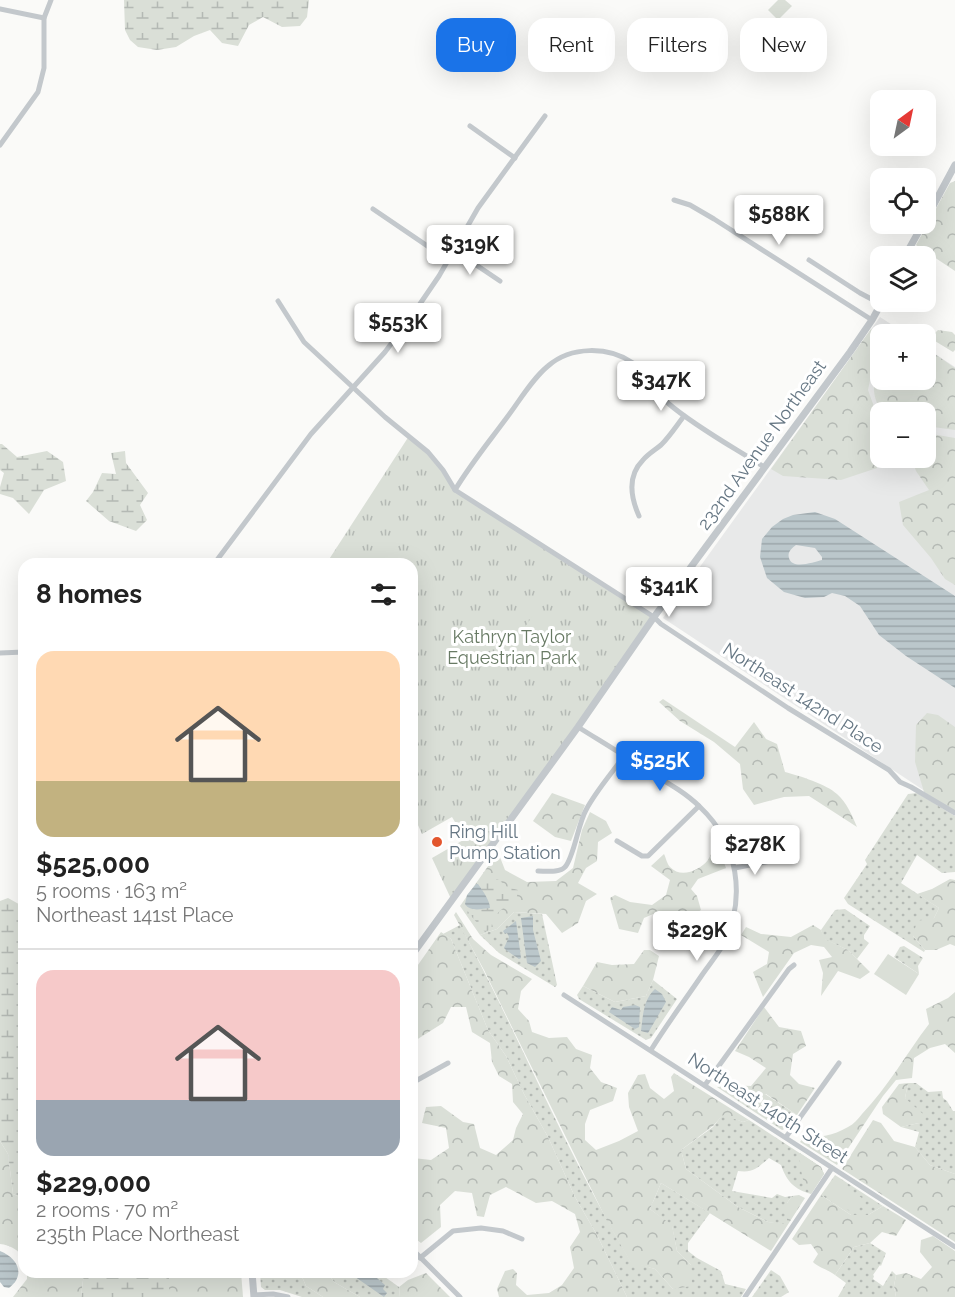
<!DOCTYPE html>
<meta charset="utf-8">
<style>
:root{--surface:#fff;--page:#f6f6f6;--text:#222;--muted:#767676;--line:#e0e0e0;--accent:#1a73e8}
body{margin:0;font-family:Raleway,sans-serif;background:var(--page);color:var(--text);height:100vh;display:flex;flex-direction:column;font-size:22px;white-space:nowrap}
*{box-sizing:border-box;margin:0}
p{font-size:20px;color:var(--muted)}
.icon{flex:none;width:33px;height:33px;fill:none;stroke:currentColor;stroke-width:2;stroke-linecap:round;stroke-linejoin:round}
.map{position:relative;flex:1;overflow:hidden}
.details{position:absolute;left:18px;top:558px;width:400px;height:720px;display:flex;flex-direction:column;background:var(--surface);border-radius:18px;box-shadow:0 6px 24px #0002}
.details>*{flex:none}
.guide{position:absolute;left:436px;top:18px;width:428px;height:54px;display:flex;gap:12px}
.needle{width:39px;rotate:33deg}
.buttons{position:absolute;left:870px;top:90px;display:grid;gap:12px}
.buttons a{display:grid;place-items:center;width:66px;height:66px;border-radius:12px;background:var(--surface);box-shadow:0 6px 24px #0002;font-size:30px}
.price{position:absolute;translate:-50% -51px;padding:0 14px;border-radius:6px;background:#fff;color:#222;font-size:20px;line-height:39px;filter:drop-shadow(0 2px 3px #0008)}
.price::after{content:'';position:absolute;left:50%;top:36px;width:18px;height:14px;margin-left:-9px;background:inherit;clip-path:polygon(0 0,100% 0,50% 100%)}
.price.selected{background:var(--accent);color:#fff}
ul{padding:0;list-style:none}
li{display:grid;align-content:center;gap:12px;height:318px;padding:0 18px}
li+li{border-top:2px solid var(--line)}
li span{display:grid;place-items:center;height:186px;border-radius:18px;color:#555}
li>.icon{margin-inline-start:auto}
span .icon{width:108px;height:108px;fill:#fffc;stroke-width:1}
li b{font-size:26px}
h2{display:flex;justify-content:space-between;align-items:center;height:72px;padding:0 18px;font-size:26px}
.tag{padding:0 21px;border-radius:18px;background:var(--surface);box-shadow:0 6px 24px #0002;font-size:21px;line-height:54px}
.tag.selected{background:var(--accent);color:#fff}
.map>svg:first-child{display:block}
.built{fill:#e8e9e9;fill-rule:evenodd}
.grass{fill:url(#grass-dots)}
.forest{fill:url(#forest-crowns)}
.wetland{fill:url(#wetland-marsh)}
.park{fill:url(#park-tufts)}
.garden{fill:#dadfd7}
.water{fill:url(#water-rules);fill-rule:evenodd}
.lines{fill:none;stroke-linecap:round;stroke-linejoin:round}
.minor{stroke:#c3c8cc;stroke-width:5}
.tertiary{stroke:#c3c8cc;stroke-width:7}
.poi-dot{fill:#e4572e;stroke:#fff;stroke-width:2}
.labels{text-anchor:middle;stroke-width:6;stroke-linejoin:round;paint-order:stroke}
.street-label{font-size:18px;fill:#657683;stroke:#fff}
.park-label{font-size:18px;fill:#687a64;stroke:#fff}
.poi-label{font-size:18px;fill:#657683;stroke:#fff;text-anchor:start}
</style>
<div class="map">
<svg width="955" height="1297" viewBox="0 0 955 1297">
<defs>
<pattern id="grass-dots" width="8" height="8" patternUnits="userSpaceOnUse" patternTransform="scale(1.5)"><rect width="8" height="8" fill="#dadfd7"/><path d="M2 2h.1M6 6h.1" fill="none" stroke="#b4b9b4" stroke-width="1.8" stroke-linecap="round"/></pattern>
<pattern id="forest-crowns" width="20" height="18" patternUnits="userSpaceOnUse" patternTransform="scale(1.5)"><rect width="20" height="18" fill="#dadfd7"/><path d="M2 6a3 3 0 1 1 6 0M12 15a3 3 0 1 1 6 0" fill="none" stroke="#b4b9b4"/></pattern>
<pattern id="wetland-marsh" width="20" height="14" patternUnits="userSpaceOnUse" patternTransform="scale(1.5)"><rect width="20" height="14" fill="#dadfd7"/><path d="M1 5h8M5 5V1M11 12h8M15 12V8" fill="none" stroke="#b4b9b4"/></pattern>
<pattern id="park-tufts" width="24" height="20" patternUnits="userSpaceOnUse" patternTransform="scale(1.5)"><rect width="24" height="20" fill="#dadfd7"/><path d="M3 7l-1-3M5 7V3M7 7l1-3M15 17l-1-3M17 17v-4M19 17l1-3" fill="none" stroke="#b4b9b4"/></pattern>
<pattern id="water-rules" width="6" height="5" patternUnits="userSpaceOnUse" patternTransform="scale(1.5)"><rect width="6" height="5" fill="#bbc7cb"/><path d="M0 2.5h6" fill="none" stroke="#9ca6aa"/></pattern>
</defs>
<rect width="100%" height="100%" fill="#fafaf8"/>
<path class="built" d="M 880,317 L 906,334 L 880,334 L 880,380 L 926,380 L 926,348 L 955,367 L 955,811 L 663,618 ZM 880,412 L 926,412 L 926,458 L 880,458 Z"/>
<g class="grass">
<path d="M 917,793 L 955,816 L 955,872 L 942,873 L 917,855 L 901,883 L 939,908 L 934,918 L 913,936 L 925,950 L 924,952 L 848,904 L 844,898 L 867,864 L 865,860 L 908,794 Z"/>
<path d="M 845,909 L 870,926 L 864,935 L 864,939 L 869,943 L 857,959 L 848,950 L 824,939 L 821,930 L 835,910 Z"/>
<path d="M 514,912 L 542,914 L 557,985 L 555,987 L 499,953 L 480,935 L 497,929 Z"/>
<path d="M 460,925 C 519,1036 567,1154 631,1262 L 655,1269 L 673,1289 L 691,1265 L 677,1251 L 672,1226 L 650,1209 L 661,1183 L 710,1213 L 688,1243 L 688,1251 L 697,1258 L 721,1271 L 725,1284 L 746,1289 L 741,1297 L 627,1297 L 597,1235 L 575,1197 L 548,1137 L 524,1094 L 506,1056 L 488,1030 L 451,939 L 443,934 Z"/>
<path d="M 904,946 L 923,958 L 918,966 L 919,974 L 894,957 L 900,947 Z"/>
<path d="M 653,980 L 677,999 L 651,1038 L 646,1040 L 579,999 L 577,995 L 583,986 L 615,1002 L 646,996 Z"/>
<path d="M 908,1083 L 916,1083 L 928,1092 L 942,1091 L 943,1098 L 947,1101 L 953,1111 L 955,1111 L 955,1174 L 930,1165 L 915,1147 L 919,1132 L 901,1127 L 919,1123 L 905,1098 Z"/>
<path d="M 765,1094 L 797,1115 L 790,1126 L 782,1130 L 741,1103 Z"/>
<path d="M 723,1114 L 743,1122 L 749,1120 L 821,1167 L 824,1174 L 811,1194 C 794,1189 787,1182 781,1165 L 769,1158 C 757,1168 754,1173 738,1171 L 732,1191 L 772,1198 L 777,1194 L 785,1197 L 792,1196 L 787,1203 L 787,1225 L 768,1222 L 738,1207 L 686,1169 L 681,1150 L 713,1127 Z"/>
<path d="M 835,1175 L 883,1206 L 868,1215 L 851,1215 L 821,1195 Z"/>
<path d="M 870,1243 L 886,1253 L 881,1266 L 880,1265 L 873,1275 L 874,1276 L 873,1279 L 883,1286 L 892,1271 L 896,1275 L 894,1286 L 896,1297 L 838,1297 L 846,1283 L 835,1275 L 854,1247 Z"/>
<path d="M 771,1270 L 780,1276 L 789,1292 L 781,1297 L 752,1297 Z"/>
<path d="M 260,1272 L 300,1272 L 306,1286 L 323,1297 L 302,1297 L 280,1290 L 265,1290 L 261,1287 Z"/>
<path d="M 331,1272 L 378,1272 L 399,1287 L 400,1297 L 360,1297 L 334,1282 L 330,1276 Z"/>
</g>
<g class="forest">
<path d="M 955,181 L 955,271 L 916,245 L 950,183 Z"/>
<path d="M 871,329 L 877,330 L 880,333 L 868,390 L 877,415 L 880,418 L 880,448 L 878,451 L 877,468 L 841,480 L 783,476 L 771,469 Z"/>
<path d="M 938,330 L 952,332 L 955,335 L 955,350 L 953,352 L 930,338 Z"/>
<path d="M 926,348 L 955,368 L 955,430 L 926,426 L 926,412 L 884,412 C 867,396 876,374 880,354 L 880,380 L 926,380 Z"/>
<path d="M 926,433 L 955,438 L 955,585 L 945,579 L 931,558 L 903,525 L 899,502 L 929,490 L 916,471 L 911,458 L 926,458 Z"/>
<path d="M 663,699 L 735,747 L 754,722 L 766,739 L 777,744 L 785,772 C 800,776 826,784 837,794 C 847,803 852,815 857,827 L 809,796 L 784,797 L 754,805 L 743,789 L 740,764 L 714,742 L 680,721 L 659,702 Z"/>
<path d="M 927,713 L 938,715 L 955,727 L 955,812 L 924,792 L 915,762 L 916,725 Z"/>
<path d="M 552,793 L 585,805 L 571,841 L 555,837 L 533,821 Z"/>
<path d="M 590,812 L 606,821 L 612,833 L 598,842 L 597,861 L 586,868 L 578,883 L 597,894 L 586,901 L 578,923 L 562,933 L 546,914 L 514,912 L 497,929 L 480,935 L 460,906 L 498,852 L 505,870 L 527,882 L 556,881 L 573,868 L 582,830 Z"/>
<path d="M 713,846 L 718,846 L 726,868 L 698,879 L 691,889 L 697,896 L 701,910 L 675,927 L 660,911 L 644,918 L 638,933 L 619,929 L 610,898 L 615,895 L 630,902 L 652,905 L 666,895 L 670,880 L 651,866 L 664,854 C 666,858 667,864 670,867 C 681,879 700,870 708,860 C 711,856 712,850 713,846 Z"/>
<path d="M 950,879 L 955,880 L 955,946 L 950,944 L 936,950 L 925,950 L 913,936 L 917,921 L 934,918 L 939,908 L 917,894 L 932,889 Z"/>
<path d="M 456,912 L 473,939 L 491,955 L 532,979 L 521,991 L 518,1009 L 529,1021 L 532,1032 L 549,1038 L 567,1037 L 576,1049 L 592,1055 L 590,1068 L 601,1082 L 617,1088 L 613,1101 L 590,1110 L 585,1124 L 585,1140 L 596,1150 L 619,1141 L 638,1131 L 629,1107 L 628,1093 L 638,1075 L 645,1074 L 650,1088 L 664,1099 L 674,1091 L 671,1077 L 674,1073 L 749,1120 L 743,1122 L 723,1115 L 713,1126 L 681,1150 L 686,1169 L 738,1207 L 768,1222 L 787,1224 L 787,1203 L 792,1196 L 799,1195 L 805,1198 L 771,1251 L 661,1183 L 650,1209 L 672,1225 L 677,1251 L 691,1265 L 692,1286 L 673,1289 L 655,1269 L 631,1263 L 607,1221 L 484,970 L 454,915 Z"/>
<path d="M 813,925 L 821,930 L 825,939 L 848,950 L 870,972 L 860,979 L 838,971 L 821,996 L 823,973 L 819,960 L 832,957 L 824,947 L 811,945 L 794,953 L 763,997 L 753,972 L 767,964 L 769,952 L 741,935 L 746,927 L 761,934 L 791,937 Z"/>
<path d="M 441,932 L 451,939 L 488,1030 L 506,1056 L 524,1094 L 548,1137 L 575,1197 L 597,1235 L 627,1297 L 499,1297 L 497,1289 L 505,1271 L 513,1269 L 517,1273 L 516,1285 L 527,1295 L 549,1293 L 562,1285 L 574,1268 L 570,1247 L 580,1232 L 575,1214 L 552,1201 L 536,1203 L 506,1187 L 490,1195 L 484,1217 L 477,1216 L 472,1193 L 455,1191 L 440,1205 L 441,1227 L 421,1243 L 413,1237 L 413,1158 L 431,1160 L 449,1148 L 446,1128 L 422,1123 L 426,1107 L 441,1106 L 463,1122 L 474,1124 L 480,1148 L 496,1155 L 513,1140 L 516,1128 L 523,1114 L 513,1102 L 512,1084 L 499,1076 L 492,1062 L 490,1043 L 472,1032 L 466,1007 L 451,1007 L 443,1023 L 413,1042 L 413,972 Z"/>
<path d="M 644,950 L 650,950 L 659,956 L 653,980 L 646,996 L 615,1002 L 583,986 L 597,962 L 612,965 L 634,964 Z"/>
<path d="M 955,992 L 955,1053 L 945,1044 L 930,1048 L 914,1058 L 912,1078 L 896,1080 L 883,1096 L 837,1165 L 800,1142 L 803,1138 C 821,1137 832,1136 848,1127 C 854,1124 858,1119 862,1114 C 888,1087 906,1054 929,1024 L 926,1009 L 948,998 Z"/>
<path d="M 764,1007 L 779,1027 L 801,1031 L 806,1046 L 793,1054 L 790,1075 L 799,1084 L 815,1088 L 797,1115 L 766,1094 L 741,1103 L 717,1087 L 726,1085 L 751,1086 L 766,1068 L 749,1057 L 735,1051 Z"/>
<path d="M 908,1083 L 905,1098 L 923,1114 L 919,1123 L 901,1127 L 883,1114 L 882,1107 L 899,1084 Z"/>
<path d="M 873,1120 L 881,1123 L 894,1141 L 915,1147 L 930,1165 L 955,1174 L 955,1242 L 842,1169 Z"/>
<path d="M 0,1141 L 8,1154 L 13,1194 L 24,1199 L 24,1259 C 19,1250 10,1245 0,1244 Z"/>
<path d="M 800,1153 L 821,1167 L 824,1174 L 811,1194 C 809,1191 806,1188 805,1185 C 802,1179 799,1159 800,1153 Z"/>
<path d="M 821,1195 L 851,1215 L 868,1215 L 883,1206 L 906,1220 L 896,1236 L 882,1232 L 870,1243 L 854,1247 L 835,1275 C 827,1269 819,1268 813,1262 L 818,1254 L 811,1244 L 799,1245 L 792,1239 Z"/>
<path d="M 933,1236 L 955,1251 L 955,1297 L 896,1297 L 894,1286 L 896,1275 L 906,1273 L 921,1279 L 932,1267 L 920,1252 L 921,1240 Z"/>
<path d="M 27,1272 L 84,1272 L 81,1297 L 13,1297 L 27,1279 Z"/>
<path d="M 169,1272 L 241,1272 L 243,1297 L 169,1297 Z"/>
<path d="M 300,1272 L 331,1272 L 330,1276 L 334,1282 L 360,1297 L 323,1297 L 306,1286 Z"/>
<path d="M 426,1273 L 450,1297 L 400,1297 L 399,1287 L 408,1280 Z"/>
</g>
<g class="wetland">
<path d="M 124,0 L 309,0 L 307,17 L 300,26 L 282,27 L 263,17 L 249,25 L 238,46 L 222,43 L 210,30 L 194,36 L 176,47 L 157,50 L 138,47 L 130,40 L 125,30 Z"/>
<path d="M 0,444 L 2,444 L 17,457 L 47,451 L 63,462 L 66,481 L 44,490 L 29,514 L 13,498 L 0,494 L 0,487 L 4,473 L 0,470 Z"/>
<path d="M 125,451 L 126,463 L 148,493 L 140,505 L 147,520 L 136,531 L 109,521 L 86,501 L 93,492 L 102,473 L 116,474 L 111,453 Z"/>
<path d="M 486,876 L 499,880 L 507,887 L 518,890 L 516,902 C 502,907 493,914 491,929 L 485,932 L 472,917 L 464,906 L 465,904 Z"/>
<path d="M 8,898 L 24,907 L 24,1199 L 13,1194 L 8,1154 L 0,1141 L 0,901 Z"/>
<path d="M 84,1272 L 169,1272 L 169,1297 L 81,1297 Z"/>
</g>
<path class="park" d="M 409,436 L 428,452 L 455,490 L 654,617 L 452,901 L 432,858 L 465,839 L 452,817 L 422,834 L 413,814 L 412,564 L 326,564 Z"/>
<g class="garden">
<path d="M 778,0 L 785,0 L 792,6 L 778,20 L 768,10 Z"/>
<path d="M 533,615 L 554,629 L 527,672 L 505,657 Z"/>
<path d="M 888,954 L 919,974 L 906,995 L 874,974 Z"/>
<path d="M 834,1180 L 862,1198 L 853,1213 L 825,1194 Z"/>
</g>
<g class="water">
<path d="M 815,512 L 835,519 L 955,596 L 955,688 L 906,656 L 879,635 L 860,606 L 845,596 L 832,593 L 824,597 L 805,598 L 784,592 L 767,578 L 760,557 L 762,539 L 772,527 L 783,519 L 793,515 ZM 796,545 L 815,548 L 822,557 L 822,560 C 814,562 792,570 789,558 C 787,552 792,548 796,545 Z"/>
<path d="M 476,884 L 478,884 C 483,891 490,901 490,908 C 481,909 470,912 465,904 L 467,895 Z"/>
<path d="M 533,916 L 533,930 L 541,961 L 535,967 L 527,963 L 521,918 Z"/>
<path d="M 516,921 L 521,958 L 519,959 L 506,950 L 504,948 L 509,937 L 507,933 L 505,934 L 503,931 Z"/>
<path d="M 655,989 L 662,994 L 666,1002 L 648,1033 L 641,1031 C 643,1016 643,1000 655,989 Z"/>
<path d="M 635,1005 L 640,1007 L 639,1027 L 635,1029 L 609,1012 L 612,1007 L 621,1010 L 623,1007 Z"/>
<path d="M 0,1251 C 18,1258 26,1275 9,1288 L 4,1287 L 0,1282 Z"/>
<path d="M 348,1272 L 370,1272 L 385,1285 L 383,1289 L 387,1293 L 384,1297 Z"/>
</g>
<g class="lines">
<g class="minor">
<path d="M 0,9 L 44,18"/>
<path d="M 470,126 L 515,158"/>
<path d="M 0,145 L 38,92 L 44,68 L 44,18 L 51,0"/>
<path d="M 674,200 L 690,205 L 714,219 L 872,320"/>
<path d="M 373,209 L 448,260"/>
<path d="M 454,250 L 500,281"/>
<path d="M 809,260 L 860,293 L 881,304"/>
<path d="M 278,301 L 304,342 L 385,417 L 428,452 L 443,470 L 455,490 L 654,617 L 661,624 L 788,708 L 889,770 L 900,782 L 911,787 L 955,813"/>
<path d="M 455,490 C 470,465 488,443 505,420 C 519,402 531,380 548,366 C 571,346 608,346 633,363 C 648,373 655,392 669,404 C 696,427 733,447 764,467"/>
<path d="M 639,516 C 631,498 627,476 643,460 C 648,454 655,450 661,445 C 670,436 677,425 684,416"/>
<path d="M 214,564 L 311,434 L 385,352 L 409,320 L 439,276 L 478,208 L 545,116"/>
<path d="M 0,653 L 24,652"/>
<path d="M 578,727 C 602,742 627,757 651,773 C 668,783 686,793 700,807 C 738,843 747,898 723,945 C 717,955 709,965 702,975 C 685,1000 667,1024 651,1050"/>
<path d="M 617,841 L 642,856 L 648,856 L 699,806"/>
<path d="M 735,868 L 770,861"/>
<path d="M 538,871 C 546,871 560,873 565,867 C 574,857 578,824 586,810 C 596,791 612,773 624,756"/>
<path d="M 564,995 L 955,1247"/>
<path d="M 412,1083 L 448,1063"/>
<path d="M 705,1085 L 789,969 L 794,965"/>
<path d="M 786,1137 L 839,1063"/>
<path d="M 412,1249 L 460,1297"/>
<path d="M 420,1258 L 453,1231 L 481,1228 L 503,1231 L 522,1239"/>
<path d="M 254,1295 L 273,1294 L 288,1297"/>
<path d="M 745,1297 L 832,1168"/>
</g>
<g class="tertiary">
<path d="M 926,219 L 955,165"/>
<path d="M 905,256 L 923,224"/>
<path d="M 412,955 L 578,727 L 654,617 L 850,352 L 872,320 L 882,302"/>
<path d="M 252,1272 L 254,1297"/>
</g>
</g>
<circle class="poi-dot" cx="437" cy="842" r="6"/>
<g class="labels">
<g class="street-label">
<text transform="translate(762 445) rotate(-54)" y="6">232nd Avenue Northeast</text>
<text transform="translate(803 698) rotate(33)" y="6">Northeast 142nd Place</text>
<text transform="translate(768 1108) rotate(33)" y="6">Northeast 140th Street</text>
</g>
<g class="park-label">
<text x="512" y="643">Kathryn Taylor<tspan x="512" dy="21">Equestrian Park</tspan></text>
</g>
<g class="poi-label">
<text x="449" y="838">Ring Hill<tspan x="449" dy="21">Pump Station</tspan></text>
</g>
</g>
</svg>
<div class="buttons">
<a><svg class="needle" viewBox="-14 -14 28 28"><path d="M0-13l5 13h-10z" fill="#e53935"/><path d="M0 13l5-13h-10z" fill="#767676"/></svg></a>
<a><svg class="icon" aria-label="locate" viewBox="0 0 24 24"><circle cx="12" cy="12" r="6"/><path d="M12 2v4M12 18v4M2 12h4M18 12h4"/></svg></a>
<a><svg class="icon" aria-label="layers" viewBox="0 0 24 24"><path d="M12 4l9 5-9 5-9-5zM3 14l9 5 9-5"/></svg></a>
<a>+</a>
<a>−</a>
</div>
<b class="price" style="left:779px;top:246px">$588K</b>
<b class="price" style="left:470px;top:276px">$319K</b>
<b class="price" style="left:398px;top:354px">$553K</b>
<b class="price" style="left:661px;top:412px">$347K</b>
<b class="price" style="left:669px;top:618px">$341K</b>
<b class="price selected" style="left:660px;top:792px">$525K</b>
<b class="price" style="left:755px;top:876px">$278K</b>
<b class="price" style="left:697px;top:962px">$229K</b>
<div class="guide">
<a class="tag selected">Buy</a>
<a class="tag">Rent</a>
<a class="tag">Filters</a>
<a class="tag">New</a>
</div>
<section class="details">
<h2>8 homes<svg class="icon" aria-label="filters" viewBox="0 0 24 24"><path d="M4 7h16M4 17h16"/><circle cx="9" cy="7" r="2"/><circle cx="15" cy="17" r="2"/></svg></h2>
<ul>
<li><span style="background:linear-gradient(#ffd9b3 70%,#c2b280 0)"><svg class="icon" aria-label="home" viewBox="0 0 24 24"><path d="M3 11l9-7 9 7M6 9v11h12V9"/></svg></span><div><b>$525,000</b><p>5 rooms · 163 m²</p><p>Northeast 141st Place</p></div></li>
<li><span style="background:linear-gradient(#f6c9c9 70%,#9aa5b1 0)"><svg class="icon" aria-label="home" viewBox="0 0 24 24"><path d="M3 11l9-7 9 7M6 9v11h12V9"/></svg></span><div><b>$229,000</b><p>2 rooms · 70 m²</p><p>235th Place Northeast</p></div></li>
</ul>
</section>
</div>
